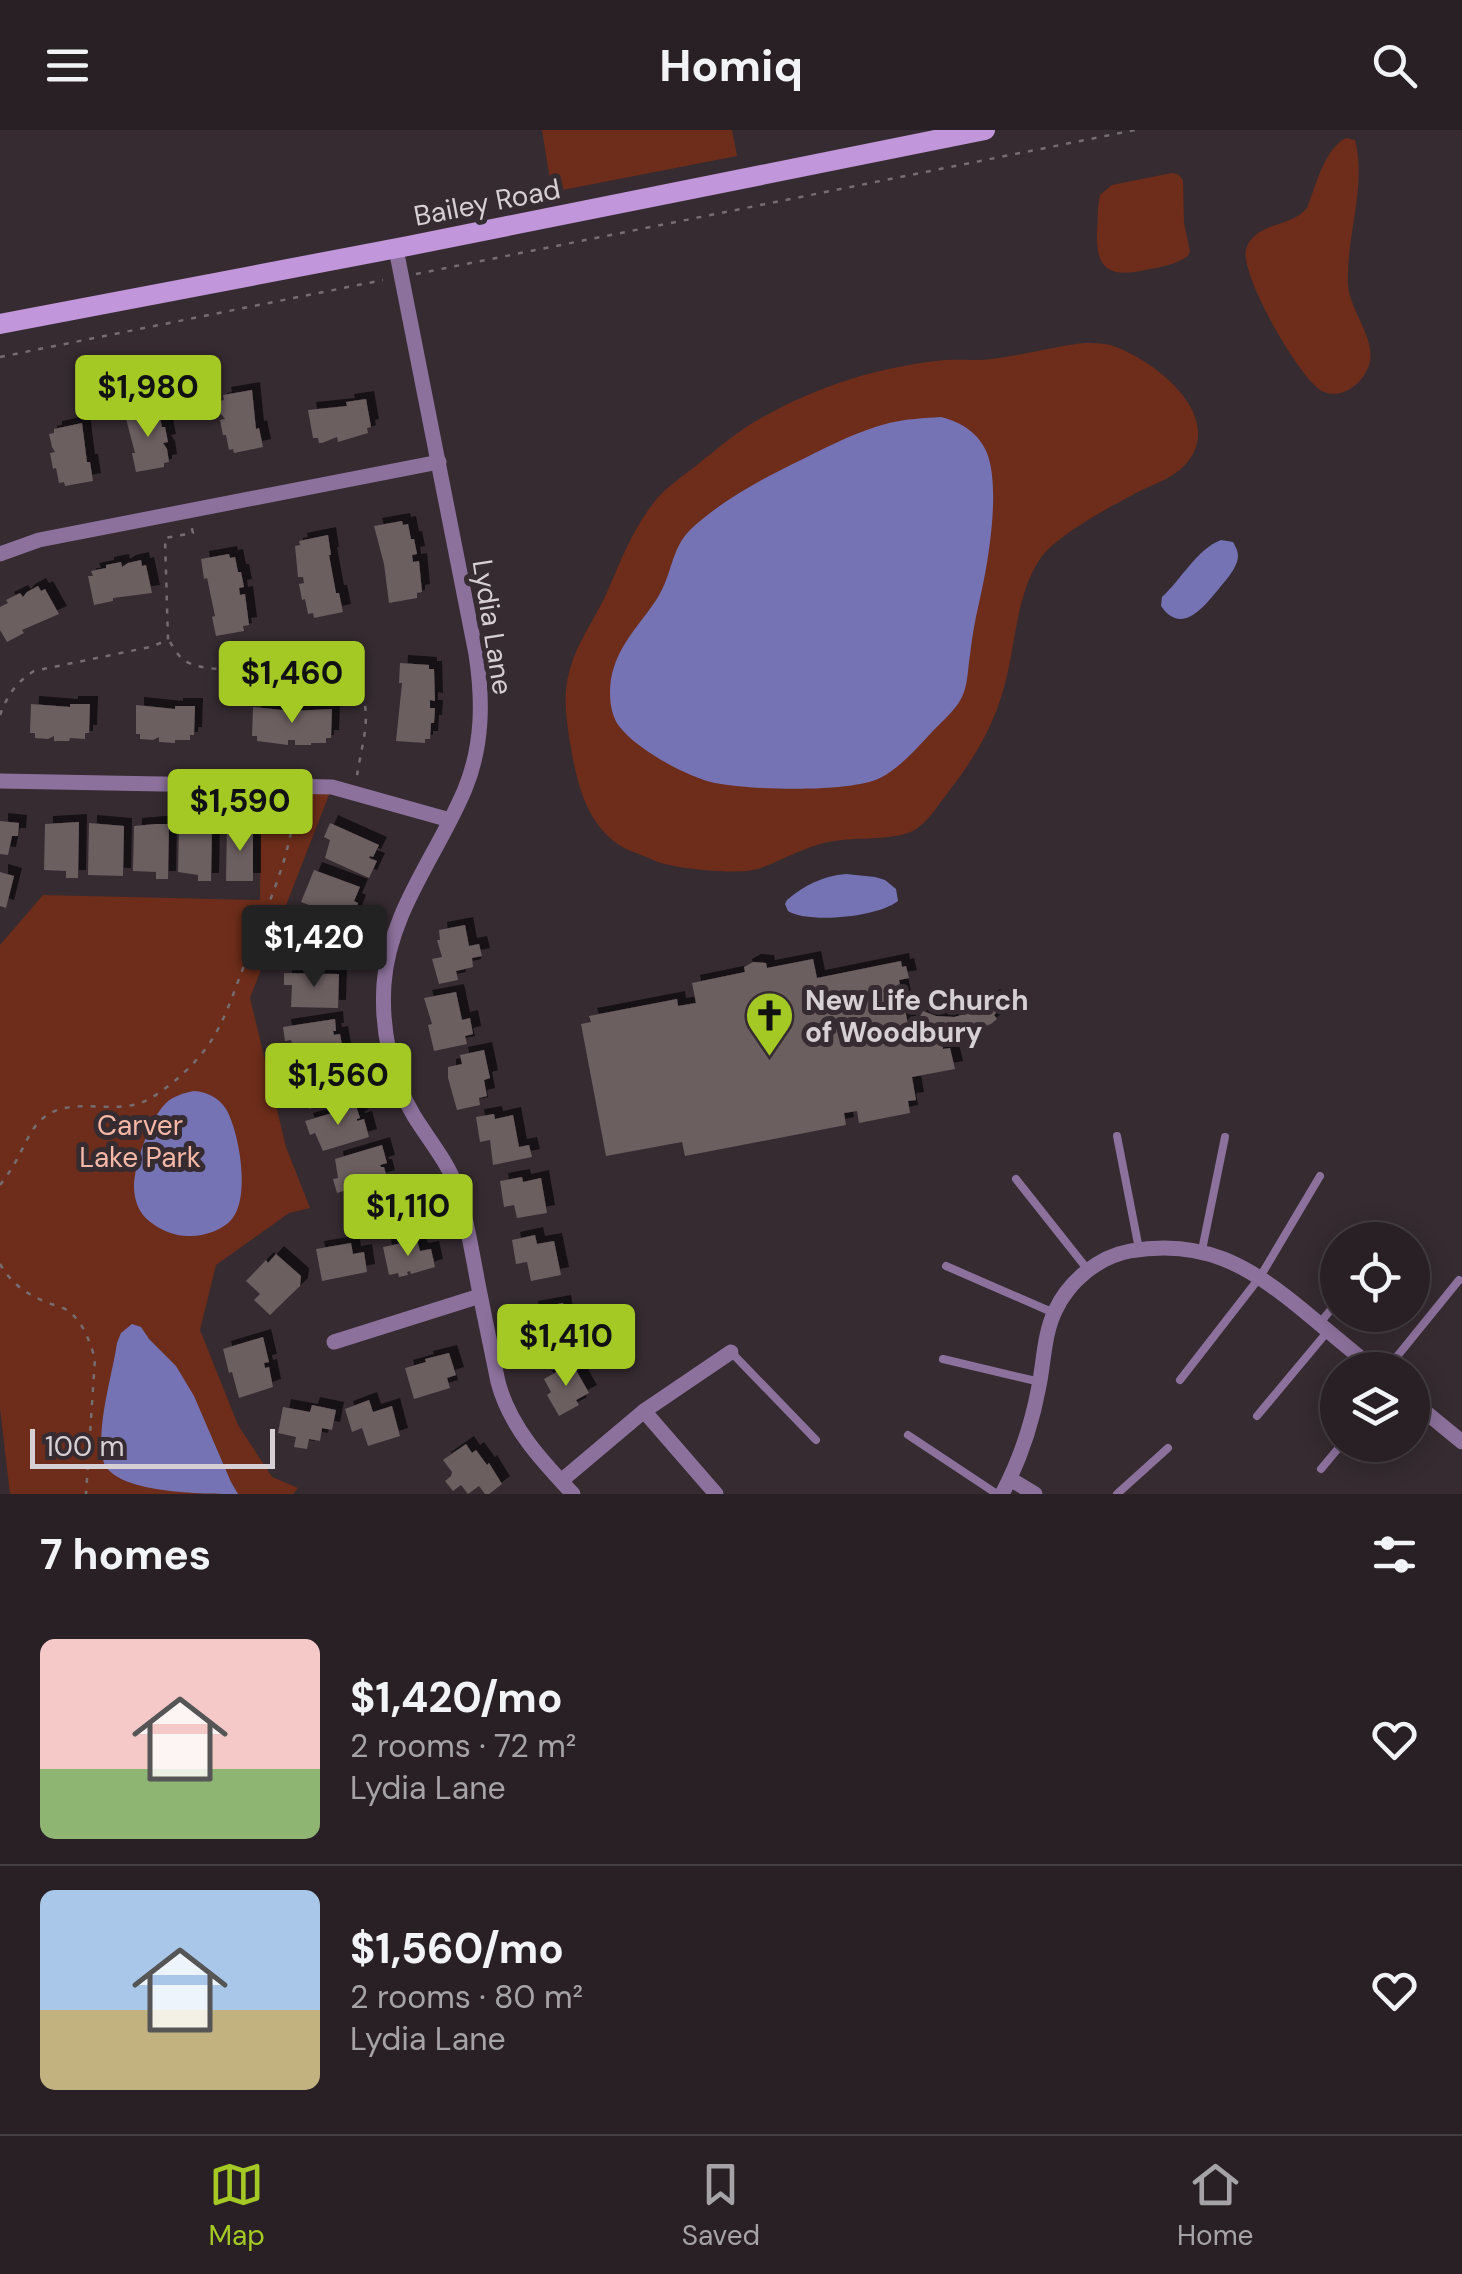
<!DOCTYPE html>
<meta charset="utf-8">
<style>
:root{--surface:#282025;--page:#342d32;--text:#f1f3f6;--muted:#a5a3a7;--line:#443e42;--accent:#a4c824}
body{margin:0;font-family:"DM Sans",sans-serif;background:var(--page);color:var(--text);height:100vh;display:flex;flex-direction:column;font-size:38px;white-space:nowrap}
*{box-sizing:border-box;margin:0}
p{font-size:32px;color:var(--muted)}
.icon{flex:none;width:55px;height:55px;fill:none;stroke:currentColor;stroke-width:2;stroke-linecap:round;stroke-linejoin:round}
.map{position:relative;height:1364px;overflow:hidden}
.sheet{display:flex;flex-direction:column;background:var(--surface);flex:1}
.sheet>*{flex:none}
.tools{position:absolute;left:1320px;top:1092px;display:grid;gap:20px}
.tools a{display:grid;place-items:center;width:110px;height:110px;border-radius:50%;background:var(--surface);box-shadow:0 5px 25px #0003,0 0 0 2px var(--line);font-size:50px}
.scale{position:absolute;left:30px;bottom:25px;width:245px;box-sizing:border-box;padding-left:10px;border:5px solid #d6cfd3;border-top:0;font-size:28px;line-height:35px;white-space:nowrap;color:#d6cfd3;-webkit-text-stroke:8px #352b31;paint-order:stroke}
.price{position:absolute;translate:-50% -85px;padding:0 22px;border-radius:10px;background:var(--accent);color:#111;font-size:32px;line-height:65px;filter:drop-shadow(0 2px 5px #0008)}
.price::after{content:'';position:absolute;left:50%;top:60px;width:30px;height:22px;margin-left:-15px;background:inherit;clip-path:polygon(0 0,100% 0,50% 100%)}
.price.active{background:#222;color:#fff}
ul{padding:0;list-style:none}
li{display:flex;align-items:center;gap:30px;height:250px;padding:0 40px}
li+li{border-top:2px solid var(--line)}
li span{display:grid;place-items:center;flex:none;width:280px;height:200px;border-radius:15px;color:#555}
li>.icon{margin-inline-start:auto}
span .icon{width:120px;height:120px;fill:#fffc;stroke-width:1}
li b{font-size:42px}
h2{display:flex;justify-content:space-between;align-items:center;height:120px;padding:0 40px;font-size:42px}
header{display:flex;justify-content:space-between;align-items:center;height:130px;padding:0 40px;background:var(--surface);font-size:45px;font-weight:700}
.tab-bar{display:flex;justify-content:space-around;align-items:center;height:140px;border-top:2px solid var(--line);background:var(--surface);font-size:28px;color:var(--muted)}
.tab-bar a{display:grid;justify-items:center;gap:5px}
.tab-bar .active{color:var(--accent)}
.map>svg:first-child{display:block}
.green{fill:#6d2d1a}
.water{fill:#7573b4}
.building{fill:#6c5e60;filter:url(#shadow)}
.lines{fill:none;stroke-linecap:round;stroke-linejoin:round}
.path{stroke:#766d72;stroke-width:2.5;stroke-dasharray:5 8;stroke-linecap:butt}
.service{stroke:#8c719c;stroke-width:8}
.minor{stroke:#8c719c;stroke-width:15}
.secondary{stroke:#c196da;stroke-width:20}
.labels{text-anchor:middle;stroke-width:10;stroke-linejoin:round;paint-order:stroke}
.street-label{font-size:28px;fill:#d6cfd3;stroke:#352b31}
.poi-label{font-size:28px;font-weight:bold;fill:#d6cfd3;stroke:#352b31;text-anchor:start}
.park-label{font-size:28px;fill:#f6b8a6;stroke:#352b31}
</style>
<header><svg class="icon" aria-label="menu" viewBox="0 0 24 24"><path d="M4 6h16M4 12h16M4 18h16"/></svg>Homiq<svg class="icon" aria-label="search" viewBox="0 0 24 24"><circle cx="10" cy="10" r="6"/><path d="M15 15l6 6"/></svg></header>
<div class="map">
<svg width="1462" height="1364" viewBox="0 0 1462 1364">
<defs>
<filter id="shadow"><feDropShadow dx="8" dy="-8" stdDeviation="0" flood-color="#0009"/></filter>
</defs>
<rect width="100%" height="100%" fill="#352b31"/>
<g class="green">
<path d="M 542,0 L 732,0 L 737,26 L 552,62 Z"/>
<path d="M 1346,8 L 1355,10 C 1367,56 1346,106 1348,154 C 1349,182 1381,213 1367,240 C 1360,255 1342,269 1324,262 C 1301,253 1239,143 1246,119 C 1256,91 1291,98 1307,78 C 1316,56 1324,19 1346,8 Z"/>
<path d="M 1172,43 L 1178,44 L 1183,50 L 1184,93 L 1190,121 L 1188,126 C 1176,134 1163,137 1150,139 C 1116,147 1096,145 1097,105 C 1098,91 1097,78 1100,65 L 1112,55 Z"/>
<path d="M 1083,213 C 1092,213 1101,213 1110,215 C 1152,228 1229,286 1185,335 C 1173,348 1154,354 1138,362 C 1112,376 1056,405 1040,429 C 1015,466 1016,518 1003,561 C 992,600 971,633 946,665 C 936,678 925,697 908,703 C 881,712 848,705 817,715 C 797,721 778,732 758,739 C 737,745 678,739 658,732 C 647,727 635,723 624,718 C 584,695 576,648 569,607 C 566,585 563,564 569,543 C 576,513 596,488 608,460 C 621,430 634,397 655,371 C 667,356 682,347 697,335 C 718,318 739,300 763,287 C 820,255 882,236 946,230 C 962,229 977,231 992,229 C 1023,225 1052,217 1083,213 Z"/>
<path d="M 261,656 L 332,657 L 250,868 L 286,1017 L 310,1078 L 289,1083 L 216,1135 L 200,1200 L 238,1295 L 272,1347 L 298,1358 L 293,1364 L 10,1364 L 0,1278 L 0,815 L 43,765 L 260,770 Z"/>
</g>
<g class="water">
<path d="M 941,287 C 961,292 979,303 987,323 C 1001,359 988,435 979,473 C 975,490 972,507 970,525 C 968,537 968,551 964,562 C 959,578 942,591 931,603 C 916,619 900,638 880,648 C 850,663 749,660 715,653 C 687,647 636,619 619,596 C 608,581 608,554 614,537 C 623,509 643,491 658,467 C 672,445 671,419 690,400 C 724,368 764,348 805,328 C 833,314 858,301 889,293 C 906,289 924,288 941,287 Z"/>
<path d="M 1221,410 L 1233,412 C 1236,418 1238,420 1238,427 C 1237,439 1224,452 1217,461 C 1202,479 1181,505 1161,476 L 1162,467 C 1181,450 1197,419 1221,410 Z"/>
<path d="M 846,744 L 875,747 L 885,750 L 896,759 L 898,771 C 878,787 809,794 788,781 L 785,774 L 787,770 C 804,755 823,746 846,744 Z"/>
<path d="M 194,961 C 207,962 218,967 226,979 C 239,1001 251,1067 232,1089 C 223,1100 204,1106 191,1106 C 176,1107 160,1100 149,1091 C 139,1083 134,1070 134,1057 C 134,1035 150,988 166,973 C 173,966 184,963 194,961 Z"/>
<path d="M 132,1194 L 141,1197 L 149,1209 L 176,1236 L 194,1266 L 231,1352 L 238,1364 C 206,1364 111,1364 103,1330 C 96,1296 112,1247 117,1213 L 121,1203 Z"/>
</g>
<g class="building">
<path d="M 252,260 L 256,299 L 259,298 L 263,317 L 234,323 L 233,319 L 229,320 L 226,305 L 223,305 L 220,290 L 225,289 L 221,284 L 219,271 L 224,270 L 223,265 Z"/>
<path d="M 366,269 L 371,297 L 367,298 L 368,303 L 338,312 L 337,307 L 322,313 L 319,313 L 318,308 L 313,308 L 308,280 L 347,276 L 346,272 Z"/>
<path d="M 153,279 L 154,284 L 159,283 L 162,297 L 165,297 L 168,312 L 163,313 L 167,319 L 169,332 L 164,333 L 164,337 L 136,342 L 132,323 L 135,323 L 125,285 Z"/>
<path d="M 82,293 L 87,332 L 90,332 L 93,351 L 65,356 L 64,352 L 59,353 L 56,338 L 53,339 L 50,323 L 55,322 L 52,317 L 49,304 L 54,303 L 54,299 Z"/>
<path d="M 402,391 L 403,395 L 408,394 L 411,409 L 414,409 L 417,424 L 412,425 L 413,432 L 419,431 L 422,462 L 417,463 L 417,468 L 389,473 L 384,434 L 374,396 Z"/>
<path d="M 328,405 L 331,425 L 329,425 L 336,463 L 339,463 L 343,482 L 314,488 L 313,483 L 308,484 L 305,469 L 302,470 L 299,454 L 304,453 L 303,447 L 298,447 L 295,416 L 300,415 L 299,411 Z"/>
<path d="M 229,424 L 230,428 L 235,427 L 238,442 L 241,442 L 244,457 L 239,458 L 240,465 L 245,464 L 249,495 L 243,496 L 244,501 L 216,506 L 212,487 L 215,486 L 207,448 L 204,449 L 201,429 Z"/>
<path d="M 141,430 L 142,436 L 146,435 L 152,463 L 113,468 L 113,471 L 94,475 L 88,446 L 93,446 L 91,441 L 106,438 L 106,435 L 121,432 L 122,437 L 128,433 Z"/>
<path d="M 38,456 L 41,461 L 45,459 L 59,484 L 22,500 L 24,503 L 7,512 L 0,500 L 0,477 L 8,473 L 6,470 L 20,463 L 23,467 L 27,462 Z"/>
<path d="M 400,533 L 429,535 L 429,539 L 434,539 L 435,571 L 430,570 L 430,578 L 435,578 L 434,593 L 431,593 L 430,609 L 425,609 L 425,613 L 396,611 L 402,553 L 399,553 Z"/>
<path d="M 31,574 L 70,577 L 70,574 L 90,574 L 89,603 L 85,603 L 85,609 L 70,608 L 69,611 L 54,611 L 54,606 L 48,609 L 35,608 L 35,603 L 30,603 Z"/>
<path d="M 136,575 L 175,579 L 175,576 L 195,576 L 194,605 L 190,605 L 190,610 L 175,610 L 175,613 L 159,612 L 159,607 L 153,610 L 140,609 L 140,604 L 136,604 Z"/>
<path d="M 253,577 L 292,581 L 332,579 L 331,608 L 326,608 L 326,613 L 311,613 L 311,615 L 295,615 L 295,610 L 288,610 L 288,615 L 257,611 L 257,606 L 252,606 Z"/>
<path d="M 0,691 L 19,693 L 18,706 L 12,706 L 8,725 L 0,724 Z"/>
<path d="M 79,692 L 78,748 L 66,748 L 66,741 L 44,740 L 45,694 Z"/>
<path d="M 89,693 L 124,696 L 123,746 L 88,745 Z"/>
<path d="M 330,693 L 379,715 L 373,727 L 370,726 L 369,728 L 377,731 L 369,748 L 325,728 L 330,710 L 324,707 Z"/>
<path d="M 156,694 L 169,694 L 168,749 L 156,749 L 156,742 L 133,741 L 134,696 Z"/>
<path d="M 179,694 L 198,695 L 198,702 L 201,702 L 201,699 L 212,699 L 211,751 L 198,751 L 198,745 L 178,742 Z"/>
<path d="M 227,696 L 244,696 L 244,700 L 253,700 L 253,751 L 226,751 Z"/>
<path d="M 314,740 L 360,757 L 354,771 L 358,773 L 351,791 L 301,772 Z"/>
<path d="M 0,742 L 14,746 L 6,778 L 0,776 Z"/>
<path d="M 293,788 L 344,798 L 343,809 L 338,809 L 338,812 L 345,814 L 342,831 L 294,822 L 295,803 L 290,802 Z"/>
<path d="M 465,795 L 469,816 L 479,814 L 482,826 L 472,828 L 473,837 L 456,841 L 458,850 L 439,854 L 432,829 L 442,827 L 437,810 L 440,810 L 439,800 Z"/>
<path d="M 813,829 L 817,848 L 901,831 L 902,837 L 906,836 L 909,848 L 899,850 L 910,904 L 918,903 L 919,900 L 914,897 L 923,881 L 936,886 L 954,887 L 976,881 L 992,867 L 1003,876 L 994,885 L 997,889 L 991,894 L 963,905 L 964,908 L 942,912 L 943,919 L 950,918 L 955,939 L 912,947 L 916,970 L 908,971 L 910,983 L 859,993 L 857,981 L 844,983 L 846,995 L 685,1026 L 682,1012 L 606,1026 L 581,894 L 591,892 L 589,886 L 677,869 L 678,876 L 696,873 L 692,853 L 745,842 L 744,837 L 753,832 L 766,833 L 767,838 Z"/>
<path d="M 284,843 L 339,844 L 338,878 L 291,877 L 292,855 L 284,855 Z"/>
<path d="M 456,862 L 462,890 L 470,888 L 473,904 L 465,906 L 467,914 L 434,921 L 428,895 L 432,894 L 424,868 Z"/>
<path d="M 335,889 L 336,901 L 333,901 L 334,905 L 340,904 L 343,921 L 296,928 L 291,910 L 285,911 L 283,897 Z"/>
<path d="M 484,920 L 490,948 L 484,950 L 487,966 L 479,968 L 480,975 L 457,980 L 448,948 L 448,937 L 462,934 L 460,925 Z"/>
<path d="M 346,932 L 354,966 L 309,979 L 306,967 L 299,969 L 295,957 L 302,955 L 299,945 Z"/>
<path d="M 356,976 L 360,988 L 357,989 L 357,991 L 364,989 L 369,1007 L 323,1021 L 315,1003 L 310,1005 L 305,991 Z"/>
<path d="M 494,984 L 495,989 L 513,985 L 519,1017 L 529,1015 L 532,1027 L 493,1035 L 490,1010 L 480,1012 L 476,987 Z"/>
<path d="M 382,1015 L 387,1033 L 380,1035 L 381,1037 L 384,1037 L 387,1048 L 337,1063 L 333,1049 L 338,1048 L 335,1029 Z"/>
<path d="M 522,1047 L 523,1052 L 541,1048 L 547,1083 L 517,1088 L 514,1075 L 504,1077 L 500,1051 Z"/>
<path d="M 535,1105 L 537,1114 L 554,1111 L 561,1145 L 531,1151 L 527,1132 L 516,1134 L 512,1110 Z"/>
<path d="M 417,1110 L 420,1121 L 431,1119 L 435,1137 L 411,1144 L 410,1141 L 407,1142 L 408,1145 L 399,1147 L 398,1143 L 389,1145 L 383,1117 Z"/>
<path d="M 351,1113 L 353,1124 L 364,1122 L 367,1142 L 322,1151 L 316,1119 Z"/>
<path d="M 276,1124 L 301,1146 L 300,1156 L 270,1185 L 254,1170 L 260,1164 L 246,1151 L 266,1130 L 268,1133 Z"/>
<path d="M 563,1173 L 569,1207 L 555,1210 L 556,1216 L 534,1220 L 528,1196 L 533,1195 L 530,1179 Z"/>
<path d="M 263,1207 L 269,1232 L 264,1233 L 265,1238 L 269,1237 L 273,1257 L 239,1268 L 232,1242 L 229,1243 L 223,1219 Z"/>
<path d="M 449,1223 L 456,1245 L 447,1248 L 450,1258 L 414,1269 L 405,1238 L 426,1232 L 425,1229 Z"/>
<path d="M 572,1233 L 589,1263 L 576,1270 L 579,1275 L 559,1286 L 547,1265 L 551,1262 L 544,1249 Z"/>
<path d="M 369,1270 L 373,1282 L 392,1276 L 400,1306 L 368,1316 L 362,1298 L 352,1302 L 345,1279 Z"/>
<path d="M 312,1275 L 336,1280 L 332,1300 L 322,1298 L 320,1311 L 309,1309 L 307,1319 L 294,1317 L 296,1307 L 278,1303 L 283,1277 L 310,1282 Z"/>
<path d="M 466,1314 L 472,1323 L 476,1320 L 487,1335 L 489,1333 L 502,1354 L 489,1364 L 485,1364 L 479,1356 L 468,1364 L 461,1355 L 453,1361 L 445,1351 L 451,1346 L 452,1342 L 443,1330 Z"/>
</g>
<g class="lines">
<g class="path">
<path d="M 416,144 L 1135,0"/>
<path d="M 0,227 L 383,150"/>
<path d="M 170,512 C 174,518 178,526 184,530 C 216,554 345,520 363,568 C 371,591 360,622 357,646"/>
<path d="M 0,585 C 7,566 16,552 34,541 L 150,517 L 168,510 L 165,408 L 193,403 L 191,395"/>
<path d="M 0,1055 C 6,1047 12,1039 17,1029 C 24,1017 30,1000 41,990 C 71,962 117,989 151,968 C 172,955 192,937 207,917 C 225,892 234,861 245,833 C 265,781 291,729 295,673"/>
<path d="M 0,1134 C 13,1156 28,1165 51,1174 C 58,1176 68,1179 73,1185 C 84,1195 91,1215 95,1229 L 86,1364"/>
</g>
<g class="service">
<path d="M 1117,1006 L 1139,1119"/>
<path d="M 1016,1049 L 1088,1140"/>
<path d="M 1386,1110 L 1395,1099"/>
<path d="M 1202,1120 L 1225,1007"/>
<path d="M 946,1136 L 1054,1183"/>
<path d="M 1319,1194 L 1338,1171"/>
<path d="M 731,1222 L 816,1310"/>
<path d="M 943,1229 L 1040,1252"/>
<path d="M 1386,1240 L 1459,1150"/>
<path d="M 1180,1250 L 1260,1147 L 1320,1046"/>
<path d="M 1257,1286 L 1328,1201"/>
<path d="M 908,1305 L 997,1364"/>
<path d="M 1321,1339 L 1341,1315"/>
<path d="M 1117,1364 L 1168,1318"/>
</g>
<g class="minor">
<path d="M 396,119 L 476,524 C 483,570 483,615 465,659 C 438,724 389,782 384,854 C 381,899 391,948 414,986 C 429,1010 447,1031 457,1058 C 465,1082 469,1107 474,1132 C 481,1172 490,1212 498,1252 C 510,1297 541,1330 573,1364"/>
<path d="M 0,424 L 39,410 L 439,332"/>
<path d="M 0,651 L 332,657 L 450,690"/>
<path d="M 334,1212 L 480,1166"/>
<path d="M 1412,1271 L 1462,1312"/>
<path d="M 644,1281 L 716,1364"/>
<path d="M 1010,1349 L 1035,1364"/>
<path d="M 561,1351 L 644,1281 L 731,1222"/>
<path d="M 1002,1364 C 1020,1330 1032,1294 1039,1256 C 1044,1231 1044,1204 1055,1181 C 1069,1151 1098,1127 1130,1121 C 1204,1108 1249,1136 1304,1181 C 1328,1201 1351,1220 1375,1240"/>
</g>
<path class="secondary" d="M 0,194 L 408,116 L 985,0"/>
</g>
<defs>
<symbol id="church-pin" viewBox="-11 -11 22 30"><path d="M0 17L-7.5 6A9.5 9.5 0 1 1 7.5 6Z" fill="#a4c824" stroke="#352b31"/><path d="M-1.2-6h2.4v3.5h3.3v2.4h-3.3V6h-2.4V-.1h-3.3v-2.4h3.3Z" fill="#111"/></symbol>
</defs>
<g fill-rule="evenodd">
<use href="#church-pin" x="742" y="858" width="55" height="75"/>
</g>
<g class="labels">
<g class="street-label">
<text transform="translate(487 72) rotate(-11)" y="10">Bailey Road</text>
<text transform="translate(493 497) rotate(81)" y="10">Lydia Lane</text>
</g>
<g class="poi-label">
<text x="805" y="880">New Life Church<tspan x="805" dy="32">of Woodbury</tspan></text>
</g>
<g class="park-label">
<text x="140" y="1005">Carver<tspan x="140" dy="32">Lake Park</tspan></text>
</g>
</g>
</svg>
<div class="tools">
<a><svg class="icon" aria-label="locate" viewBox="0 0 24 24"><circle cx="12" cy="12" r="6"/><path d="M12 2v4M12 18v4M2 12h4M18 12h4"/></svg></a>
<a><svg class="icon" aria-label="layers" viewBox="0 0 24 24"><path d="M12 4l9 5-9 5-9-5zM3 14l9 5 9-5"/></svg></a>
</div>
<div class="scale">100 m</div>
<b class="price" style="left:148px;top:310px">$1,980</b>
<b class="price" style="left:292px;top:596px">$1,460</b>
<b class="price" style="left:240px;top:724px">$1,590</b>
<b class="price active" style="left:314px;top:860px">$1,420</b>
<b class="price" style="left:338px;top:998px">$1,560</b>
<b class="price" style="left:408px;top:1129px">$1,110</b>
<b class="price" style="left:566px;top:1259px">$1,410</b>
</div>
<section class="sheet">
<h2>7 homes<svg class="icon" aria-label="filters" viewBox="0 0 24 24"><path d="M4 7h16M4 17h16"/><circle cx="9" cy="7" r="2"/><circle cx="15" cy="17" r="2"/></svg></h2>
<ul>
<li><span style="background:linear-gradient(#f6c9c9 65%,#8fb573 0)"><svg class="icon" aria-label="home" viewBox="0 0 24 24"><path d="M3 11l9-7 9 7M6 9v11h12V9"/></svg></span><div><b>$1,420/mo</b><p>2 rooms · 72 m²</p><p>Lydia Lane</p></div><svg class="icon" aria-label="heart" viewBox="0 0 24 24"><path d="M12 20l-8-8c-3-5 5-10 8-4 3-6 11-1 8 4z"/></svg></li>
<li><span style="background:linear-gradient(#a9c7e8 60%,#c2b280 0)"><svg class="icon" aria-label="home" viewBox="0 0 24 24"><path d="M3 11l9-7 9 7M6 9v11h12V9"/></svg></span><div><b>$1,560/mo</b><p>2 rooms · 80 m²</p><p>Lydia Lane</p></div><svg class="icon" aria-label="heart" viewBox="0 0 24 24"><path d="M12 20l-8-8c-3-5 5-10 8-4 3-6 11-1 8 4z"/></svg></li>
</ul>
</section>
<nav class="tab-bar">
<a class="active"><svg class="icon" aria-label="map" viewBox="0 0 24 24"><path d="M3 6l6-2 6 2 6-2v14l-6 2-6-2-6 2zM9 4v14M15 6v14"/></svg>Map</a>
<a><svg class="icon" aria-label="saved" viewBox="0 0 24 24"><path d="M7 4h10v16l-5-4-5 4z"/></svg>Saved</a>
<a><svg class="icon" aria-label="home" viewBox="0 0 24 24"><path d="M3 11l9-7 9 7M6 9v11h12V9"/></svg>Home</a>
</nav>
